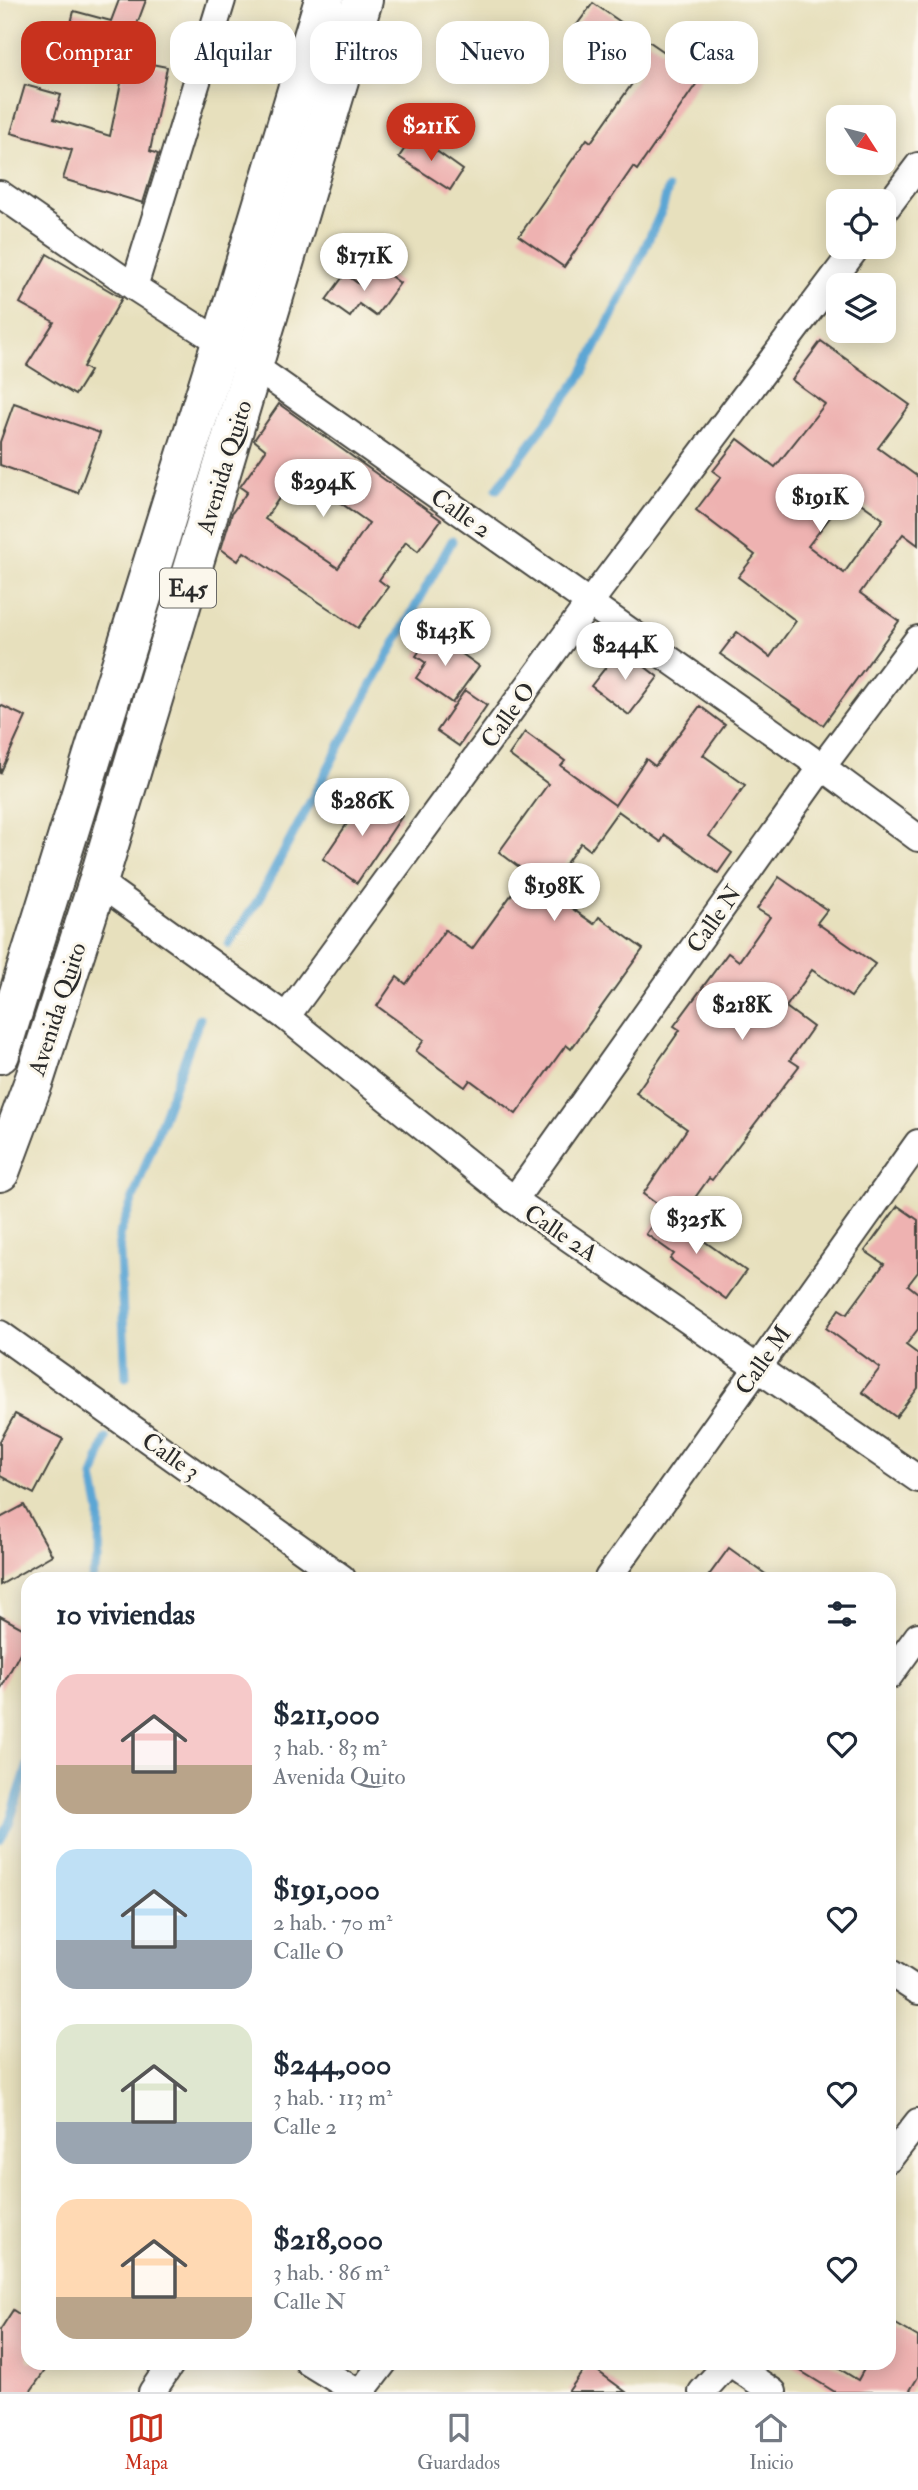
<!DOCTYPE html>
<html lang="es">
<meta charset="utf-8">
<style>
:root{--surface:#fff;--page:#f2f2f3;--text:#1f2937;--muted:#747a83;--line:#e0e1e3;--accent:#c8321e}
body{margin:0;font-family:"IM FELL Double Pica",serif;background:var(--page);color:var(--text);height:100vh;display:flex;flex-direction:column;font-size:26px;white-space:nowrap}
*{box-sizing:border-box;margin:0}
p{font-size:23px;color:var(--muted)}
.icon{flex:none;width:38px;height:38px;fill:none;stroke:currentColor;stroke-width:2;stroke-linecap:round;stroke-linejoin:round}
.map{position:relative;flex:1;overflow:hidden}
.drawer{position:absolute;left:21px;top:1572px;width:875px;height:798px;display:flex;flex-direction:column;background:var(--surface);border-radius:21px;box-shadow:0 4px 18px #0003}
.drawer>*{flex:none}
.top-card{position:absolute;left:21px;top:21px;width:877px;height:63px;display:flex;gap:14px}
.needle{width:46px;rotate:126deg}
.tools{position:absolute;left:826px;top:105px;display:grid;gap:14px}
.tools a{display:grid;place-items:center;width:70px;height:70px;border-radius:14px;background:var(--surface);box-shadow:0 4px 18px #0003;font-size:35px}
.price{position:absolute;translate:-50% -60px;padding:0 16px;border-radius:24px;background:#fff;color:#222;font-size:23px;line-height:46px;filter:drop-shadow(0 2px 4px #0008)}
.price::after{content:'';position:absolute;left:50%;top:42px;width:21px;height:16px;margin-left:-10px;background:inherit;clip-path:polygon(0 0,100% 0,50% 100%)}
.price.current{background:var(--accent);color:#fff}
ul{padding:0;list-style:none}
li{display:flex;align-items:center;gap:21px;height:175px;padding:0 35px}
li span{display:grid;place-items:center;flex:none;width:196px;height:140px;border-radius:21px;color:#555}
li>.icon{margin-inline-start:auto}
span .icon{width:84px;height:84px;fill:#fffc;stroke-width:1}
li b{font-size:30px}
h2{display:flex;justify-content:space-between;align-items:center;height:84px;padding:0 35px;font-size:30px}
.pill{padding:0 24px;border-radius:21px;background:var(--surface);box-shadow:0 4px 18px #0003;font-size:24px;line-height:63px}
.pill.current{background:var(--accent);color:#fff}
.tabs{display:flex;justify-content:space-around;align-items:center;height:98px;border-top:2px solid var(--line);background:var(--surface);font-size:19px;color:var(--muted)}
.tabs a{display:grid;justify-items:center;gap:4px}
.tabs .current{color:var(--accent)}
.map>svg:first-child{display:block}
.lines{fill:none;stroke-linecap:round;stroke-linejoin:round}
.stream{stroke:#5ca6d4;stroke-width:9}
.building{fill:#eeb2b1;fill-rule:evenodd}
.minor-casing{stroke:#474641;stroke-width:30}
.trunk-casing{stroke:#474641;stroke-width:42}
.minor{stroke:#fff;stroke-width:26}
.trunk{stroke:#fff;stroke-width:38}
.labels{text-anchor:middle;stroke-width:6;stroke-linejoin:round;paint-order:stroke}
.shield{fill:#fbf7ec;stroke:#696865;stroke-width:2}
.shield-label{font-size:23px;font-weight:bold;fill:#2b2b2b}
.street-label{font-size:24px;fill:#2b2b2b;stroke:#fbf7ec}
</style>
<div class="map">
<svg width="918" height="2392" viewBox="0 0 918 2392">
<rect width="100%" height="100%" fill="#fbf7ec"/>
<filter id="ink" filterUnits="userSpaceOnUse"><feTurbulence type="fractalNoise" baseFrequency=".0143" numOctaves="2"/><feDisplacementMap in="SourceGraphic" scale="14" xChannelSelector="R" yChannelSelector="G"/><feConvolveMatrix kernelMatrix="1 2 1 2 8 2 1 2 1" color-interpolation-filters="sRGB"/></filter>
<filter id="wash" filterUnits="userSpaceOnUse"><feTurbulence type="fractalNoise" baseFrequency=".00686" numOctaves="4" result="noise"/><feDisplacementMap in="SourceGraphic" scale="28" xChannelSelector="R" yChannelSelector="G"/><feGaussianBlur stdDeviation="1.57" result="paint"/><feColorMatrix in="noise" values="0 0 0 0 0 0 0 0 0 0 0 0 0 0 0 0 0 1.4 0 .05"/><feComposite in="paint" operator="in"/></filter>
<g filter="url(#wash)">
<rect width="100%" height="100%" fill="#e7e0bd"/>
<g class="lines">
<g class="stream">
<path d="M 497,489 L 581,376 L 630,280 L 662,210 L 668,189"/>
<path d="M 229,944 L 260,897 L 374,681 L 452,541"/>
<path d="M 126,1377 L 119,1236 L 200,1018"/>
<path d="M 92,1578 L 99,1559 L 100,1513 L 93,1477 L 106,1439"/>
<path d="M 0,1839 L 9,1824 L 28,1765"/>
</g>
</g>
<g id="blocks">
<g class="building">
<path d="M 119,0 L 146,0 L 120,70 L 63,56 L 74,11 L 111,21 Z"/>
<path d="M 593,3 L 701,77 L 637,170 L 633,167 L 564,267 L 519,236 L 587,139 L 591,142 L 641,71 L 576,26 Z"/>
<path d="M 126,59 L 167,67 L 150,151 L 158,154 L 143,203 L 63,179 L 72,150 L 11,133 L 25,85 L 61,95 L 54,119 L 110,136 Z"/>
<path d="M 414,135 L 463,170 L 450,190 L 399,157 Z"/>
<path d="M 47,254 L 122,298 L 83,367 L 90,371 L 75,395 L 27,365 L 54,322 L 20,303 Z"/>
<path d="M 377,266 L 400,283 L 376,316 L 359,304 L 350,317 L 326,300 L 345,274 L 362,286 Z"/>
<path d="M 821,341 L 910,405 L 878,448 L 918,477 L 918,545 L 903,534 L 860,593 L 899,621 L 823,725 L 720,654 L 737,632 L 770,657 L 796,621 L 738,577 L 755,555 L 696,510 L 721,477 L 713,471 L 738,439 L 775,467 L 825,404 L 792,380 ZM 848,494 L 883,519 L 844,573 L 808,546 Z"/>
<path d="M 14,403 L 100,433 L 78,493 L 0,465 L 0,442 Z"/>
<path d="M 279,404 L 441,520 L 418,551 L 406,542 L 379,580 L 388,587 L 358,628 L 244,552 L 238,561 L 221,549 L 232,513 L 247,492 L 240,487 L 266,450 L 254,440 ZM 297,472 L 369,523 L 338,568 L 265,519 Z"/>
<path d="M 433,633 L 479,666 L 452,703 L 416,678 L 426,663 L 416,656 Z"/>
<path d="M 621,648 L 658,677 L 629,715 L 591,686 Z"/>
<path d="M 465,690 L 487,705 L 459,746 L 437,731 Z"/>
<path d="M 0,705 L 26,717 L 0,774 Z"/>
<path d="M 700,706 L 725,725 L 703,755 L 745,785 L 709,836 L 732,853 L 718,873 L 665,835 L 661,842 L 618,811 L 590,850 L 581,843 L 546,890 L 594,924 L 599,917 L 643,949 L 571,1049 L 566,1045 L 516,1114 L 470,1080 L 465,1087 L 416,1051 L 424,1040 L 377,1006 L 397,977 L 406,984 L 445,930 L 472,949 L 527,873 L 499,852 L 548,784 L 509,755 L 525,732 L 565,761 L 561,766 L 615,805 L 646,759 L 655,766 Z"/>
<path d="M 368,793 L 402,816 L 357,883 L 323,859 Z"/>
<path d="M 779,877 L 827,910 L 817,923 L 875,964 L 851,997 L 812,970 L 786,1007 L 813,1027 L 790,1060 L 799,1066 L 712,1180 L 709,1178 L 679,1220 L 643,1194 L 687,1129 L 636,1093 L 680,1030 L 674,1026 L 728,953 L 739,961 L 770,917 L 757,909 Z"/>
<path d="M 898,1206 L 918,1220 L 918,1272 L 908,1285 L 918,1293 L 918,1329 L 906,1345 L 918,1354 L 918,1388 L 896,1417 L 862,1392 L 880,1368 L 826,1328 L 839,1309 L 847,1314 L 884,1264 L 865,1251 Z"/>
<path d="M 662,1211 L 746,1271 L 726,1299 L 670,1259 L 674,1254 L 646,1234 Z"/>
<path d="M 15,1414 L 63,1439 L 34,1494 L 0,1476 L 0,1441 Z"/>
<path d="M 24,1505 L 52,1555 L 0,1585 L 0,1518 Z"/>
<path d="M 729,1548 L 771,1578 L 707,1578 Z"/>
<path d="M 0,1616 L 28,1631 L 28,1638 L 0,1690 Z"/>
<path d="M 13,2310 L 28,2320 L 28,2362 L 51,2362 L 30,2392 L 0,2392 L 0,2330 Z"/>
<path d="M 889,2320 L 918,2337 L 918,2377 L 909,2392 L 835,2392 L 786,2362 L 828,2362 L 858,2380 L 868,2362 L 889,2362 Z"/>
<path d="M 588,2364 L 626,2392 L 568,2392 Z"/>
</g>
</g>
</g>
<g filter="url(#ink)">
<use href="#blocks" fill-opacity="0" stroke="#474641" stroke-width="2"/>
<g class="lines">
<defs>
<g id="minor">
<path d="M 0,194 L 134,287 L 221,343 L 822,767 L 918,838"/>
<path d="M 884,211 L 918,166"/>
<path d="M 134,287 L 222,0"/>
<path d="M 98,882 L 286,1017 L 514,1200 L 918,1479"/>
<path d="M 286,1017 L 590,602 L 857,247"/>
<path d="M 514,1200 L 822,767 L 918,639"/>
<path d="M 0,1334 L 342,1578"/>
<path d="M 608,1578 L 918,1143"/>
<path d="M 889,1676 L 918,1636"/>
<path d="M 889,1972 L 918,1991"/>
<path d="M 889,2159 L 918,2122"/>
<path d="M 308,2362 L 357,2392"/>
<path d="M 729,2362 L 773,2392"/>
<path d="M 152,2392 L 172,2362"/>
<path d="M 361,2392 L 384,2362"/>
<path d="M 702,2392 L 729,2362"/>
</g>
<g id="trunk">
<path d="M 0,1054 L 221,343 L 324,0"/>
<path d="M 0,1172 L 35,1078 L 98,882 L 363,0"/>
</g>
</defs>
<use href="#minor" class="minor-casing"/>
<use href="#trunk" class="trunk-casing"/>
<use href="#minor" class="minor"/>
<use href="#trunk" class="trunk"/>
</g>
</g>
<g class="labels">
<rect class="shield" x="160" y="568.5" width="56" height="39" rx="5"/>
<g class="shield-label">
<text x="188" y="596">E45</text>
</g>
<g class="street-label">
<text transform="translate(224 467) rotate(-73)" y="8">Avenida Quito</text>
<text transform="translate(461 513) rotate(35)" y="8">Calle 2</text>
<text transform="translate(508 715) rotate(-54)" y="8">Calle O</text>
<text transform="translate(714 919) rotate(-55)" y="8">Calle N</text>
<text transform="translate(57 1009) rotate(-72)" y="8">Avenida Quito</text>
<text transform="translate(561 1233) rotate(34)" y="8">Calle 2A</text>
<text transform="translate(763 1360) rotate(-55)" y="8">Calle M</text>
<text transform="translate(171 1456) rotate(35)" y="8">Calle 3</text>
</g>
</g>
</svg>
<div class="tools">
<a><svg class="needle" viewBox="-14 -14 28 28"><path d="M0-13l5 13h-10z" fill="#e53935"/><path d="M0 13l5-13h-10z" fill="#747a83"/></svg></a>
<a><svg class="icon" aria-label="locate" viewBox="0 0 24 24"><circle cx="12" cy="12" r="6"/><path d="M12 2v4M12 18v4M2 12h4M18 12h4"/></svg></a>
<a><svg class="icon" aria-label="layers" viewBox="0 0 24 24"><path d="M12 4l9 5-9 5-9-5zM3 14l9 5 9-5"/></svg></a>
</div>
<b class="price current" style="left:431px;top:163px">$211K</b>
<b class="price" style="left:364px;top:293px">$171K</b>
<b class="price" style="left:323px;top:519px">$294K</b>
<b class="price" style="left:820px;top:534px">$191K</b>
<b class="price" style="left:445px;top:668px">$143K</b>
<b class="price" style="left:625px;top:682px">$244K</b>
<b class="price" style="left:362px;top:838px">$286K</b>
<b class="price" style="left:554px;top:923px">$198K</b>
<b class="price" style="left:742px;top:1042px">$218K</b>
<b class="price" style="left:696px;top:1256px">$325K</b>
<div class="top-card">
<a class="pill current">Comprar</a>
<a class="pill">Alquilar</a>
<a class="pill">Filtros</a>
<a class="pill">Nuevo</a>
<a class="pill">Piso</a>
<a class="pill">Casa</a>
</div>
<section class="drawer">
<h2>10 viviendas<svg class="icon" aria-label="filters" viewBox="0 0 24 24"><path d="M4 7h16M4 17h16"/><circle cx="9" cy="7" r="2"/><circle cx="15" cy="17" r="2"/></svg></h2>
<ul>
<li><span style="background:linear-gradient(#f6c9c9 65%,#b9a48a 0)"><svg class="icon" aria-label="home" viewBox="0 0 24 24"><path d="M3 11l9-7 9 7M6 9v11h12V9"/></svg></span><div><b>$211,000</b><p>3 hab. · 83 m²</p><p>Avenida Quito</p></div><svg class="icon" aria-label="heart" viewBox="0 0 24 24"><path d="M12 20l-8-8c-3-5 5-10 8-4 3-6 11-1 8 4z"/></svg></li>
<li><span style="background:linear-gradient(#bfe0f5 65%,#9aa5b1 0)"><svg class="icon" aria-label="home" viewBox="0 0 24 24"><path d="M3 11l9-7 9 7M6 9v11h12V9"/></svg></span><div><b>$191,000</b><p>2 hab. · 70 m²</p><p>Calle O</p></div><svg class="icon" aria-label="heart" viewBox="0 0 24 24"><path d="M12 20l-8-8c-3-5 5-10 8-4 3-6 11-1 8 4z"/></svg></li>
<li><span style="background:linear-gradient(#dfe7d0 70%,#9aa5b1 0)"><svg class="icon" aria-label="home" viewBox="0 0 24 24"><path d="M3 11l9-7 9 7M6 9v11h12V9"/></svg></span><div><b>$244,000</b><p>3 hab. · 113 m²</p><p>Calle 2</p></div><svg class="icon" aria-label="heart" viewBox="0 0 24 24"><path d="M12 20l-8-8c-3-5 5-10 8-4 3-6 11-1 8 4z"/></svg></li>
<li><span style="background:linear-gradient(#ffd9b3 70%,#b9a48a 0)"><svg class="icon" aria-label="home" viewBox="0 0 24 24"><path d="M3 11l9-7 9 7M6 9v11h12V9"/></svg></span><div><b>$218,000</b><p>3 hab. · 86 m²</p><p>Calle N</p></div><svg class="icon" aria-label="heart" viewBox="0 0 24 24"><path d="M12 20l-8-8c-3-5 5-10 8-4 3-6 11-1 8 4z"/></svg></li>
</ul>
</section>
</div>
<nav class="tabs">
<a class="current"><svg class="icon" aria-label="map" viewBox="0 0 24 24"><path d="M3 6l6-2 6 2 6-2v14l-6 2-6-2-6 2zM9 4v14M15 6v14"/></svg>Mapa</a>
<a><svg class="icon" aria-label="saved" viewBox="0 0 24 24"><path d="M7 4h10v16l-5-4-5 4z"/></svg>Guardados</a>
<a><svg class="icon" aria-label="home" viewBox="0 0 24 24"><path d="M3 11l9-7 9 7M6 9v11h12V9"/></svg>Inicio</a>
</nav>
